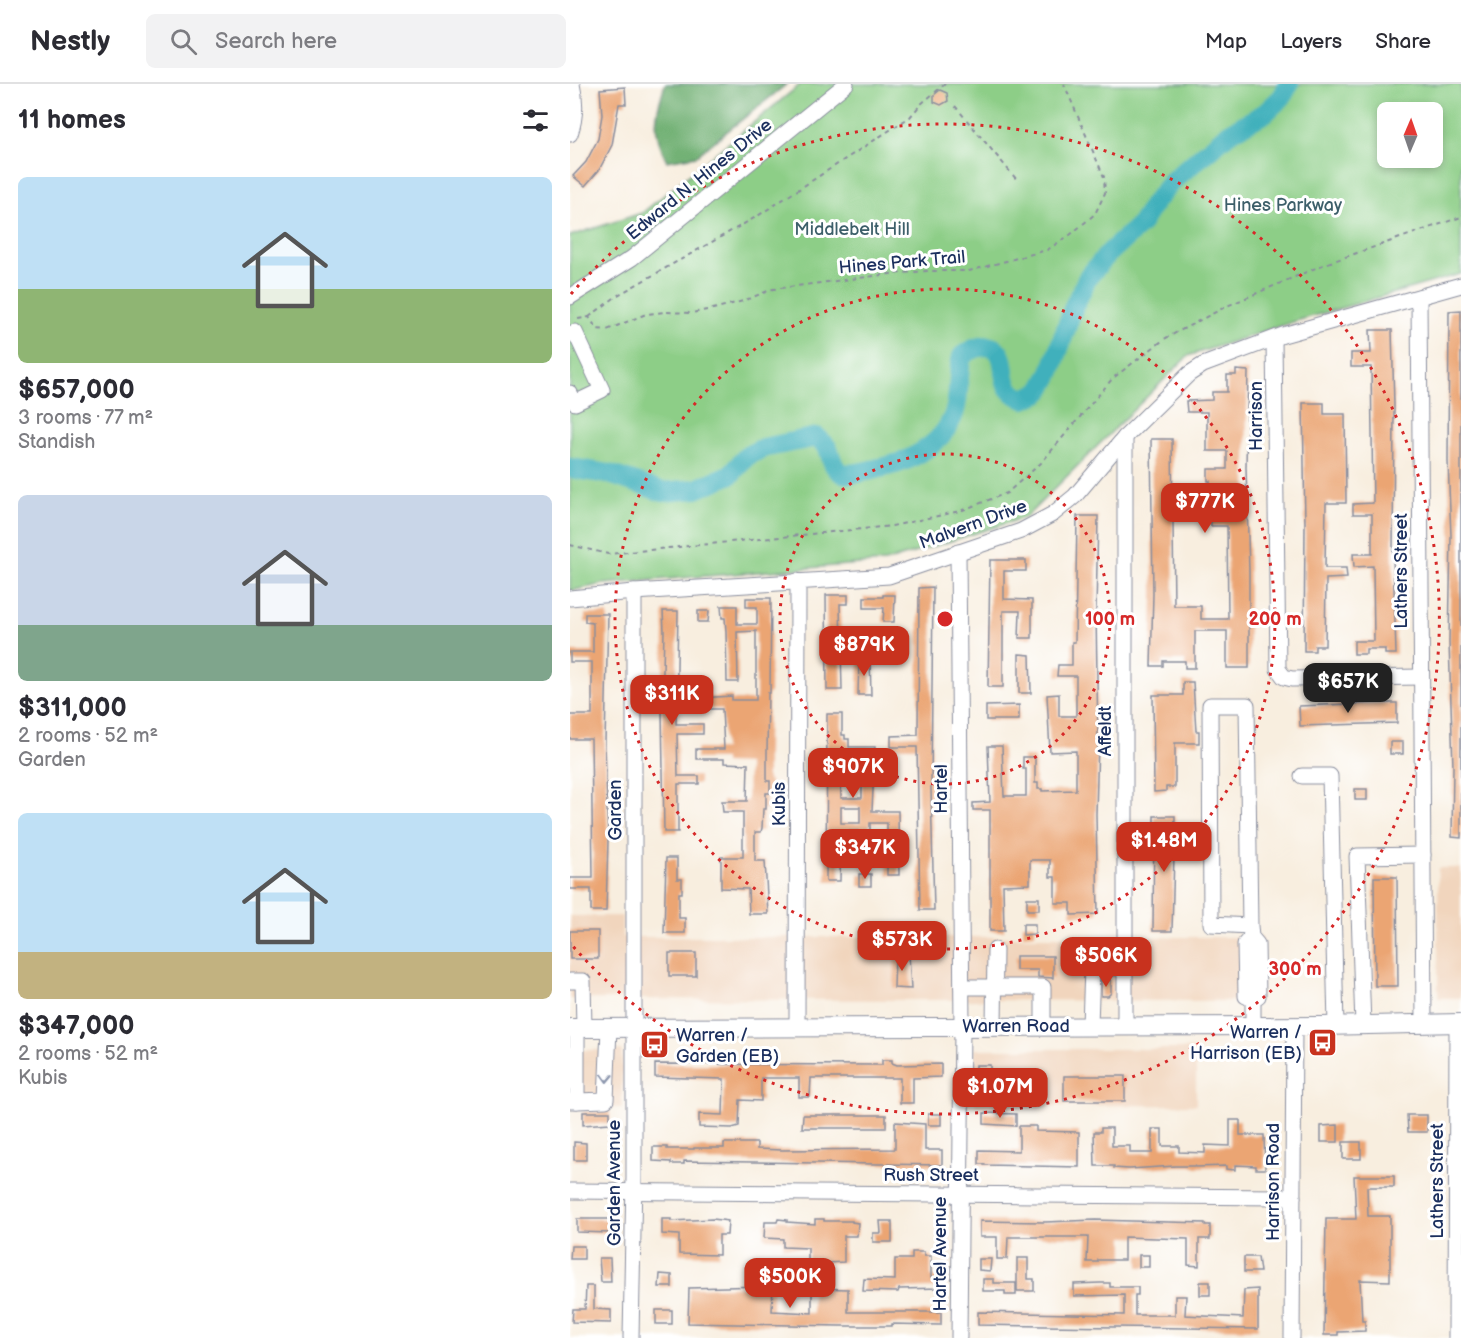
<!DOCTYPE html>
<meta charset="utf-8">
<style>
:root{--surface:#fff;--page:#f2f2f3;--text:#2b2b33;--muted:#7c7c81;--line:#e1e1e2;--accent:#c8321e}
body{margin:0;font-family:"Balsamiq Sans",sans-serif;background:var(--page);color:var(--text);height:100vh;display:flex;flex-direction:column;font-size:22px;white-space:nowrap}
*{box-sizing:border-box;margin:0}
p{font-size:20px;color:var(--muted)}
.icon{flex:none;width:33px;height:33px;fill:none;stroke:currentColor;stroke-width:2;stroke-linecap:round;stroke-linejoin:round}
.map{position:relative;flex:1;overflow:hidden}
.drawer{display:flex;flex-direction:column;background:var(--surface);width:570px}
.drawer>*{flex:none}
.needle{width:39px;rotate:2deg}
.controls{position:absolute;left:807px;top:18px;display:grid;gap:12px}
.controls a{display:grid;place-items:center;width:66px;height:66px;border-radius:9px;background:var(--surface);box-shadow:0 3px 9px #0003;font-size:30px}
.price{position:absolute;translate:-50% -51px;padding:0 14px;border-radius:12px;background:var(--accent);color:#fff;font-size:20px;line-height:39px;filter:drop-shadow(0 2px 3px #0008)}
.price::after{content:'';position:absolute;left:50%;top:36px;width:18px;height:14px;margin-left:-9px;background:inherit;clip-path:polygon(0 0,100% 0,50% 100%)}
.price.selected{background:#222;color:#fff}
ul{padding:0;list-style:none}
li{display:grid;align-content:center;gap:12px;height:318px;padding:0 18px}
li span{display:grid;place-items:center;height:186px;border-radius:9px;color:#555}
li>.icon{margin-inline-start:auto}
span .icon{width:108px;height:108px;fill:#fffc;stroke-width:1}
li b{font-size:26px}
h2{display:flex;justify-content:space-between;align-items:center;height:72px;padding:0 18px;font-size:26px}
header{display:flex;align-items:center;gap:36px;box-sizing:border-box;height:84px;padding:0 30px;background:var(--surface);border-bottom:2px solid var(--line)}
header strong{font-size:28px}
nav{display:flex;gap:33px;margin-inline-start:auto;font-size:21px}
.search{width:420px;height:54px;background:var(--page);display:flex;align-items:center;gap:15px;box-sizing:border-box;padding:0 21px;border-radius:9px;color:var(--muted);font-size:22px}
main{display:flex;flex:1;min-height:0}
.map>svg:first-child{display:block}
.built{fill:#f1d5bd}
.green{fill:#8dce87;stroke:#547e72;stroke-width:1.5;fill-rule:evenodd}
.forest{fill:#72b174;stroke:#467069;stroke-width:1.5}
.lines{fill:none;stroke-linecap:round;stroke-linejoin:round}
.river{stroke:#40b0bc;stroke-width:20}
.building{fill:#eba573;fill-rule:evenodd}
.minor-casing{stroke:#8a8e9e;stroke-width:17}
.major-casing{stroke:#8a8e9e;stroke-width:20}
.path{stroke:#8a8e9e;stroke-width:2;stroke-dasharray:4.5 4.5;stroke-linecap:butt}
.minor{stroke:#fff;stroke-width:15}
.major{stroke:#fff;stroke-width:18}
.oneway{stroke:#8d97ae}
.ring{fill:none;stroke:#d62828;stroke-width:3;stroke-dasharray:3 6}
.labels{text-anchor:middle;stroke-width:6;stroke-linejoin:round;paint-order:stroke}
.street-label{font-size:18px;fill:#1b2f5e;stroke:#fff}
.park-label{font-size:18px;fill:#3d5f6a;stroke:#fff}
.poi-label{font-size:18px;fill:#1b2f5e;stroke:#fff;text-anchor:end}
.centre{fill:#d62828;stroke:#fff;stroke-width:3}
.ring-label{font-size:18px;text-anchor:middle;font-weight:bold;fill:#d62828;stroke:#fff;stroke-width:6;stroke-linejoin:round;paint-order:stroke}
</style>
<header>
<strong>Nestly</strong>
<div class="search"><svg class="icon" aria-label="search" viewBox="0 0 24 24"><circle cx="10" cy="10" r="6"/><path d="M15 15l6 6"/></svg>Search here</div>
<nav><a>Map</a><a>Layers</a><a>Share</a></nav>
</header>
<main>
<section class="drawer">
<h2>11 homes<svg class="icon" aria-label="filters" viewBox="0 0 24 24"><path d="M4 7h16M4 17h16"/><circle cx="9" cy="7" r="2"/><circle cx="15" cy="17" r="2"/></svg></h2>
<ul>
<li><span style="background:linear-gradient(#bfe0f5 60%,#8fb573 0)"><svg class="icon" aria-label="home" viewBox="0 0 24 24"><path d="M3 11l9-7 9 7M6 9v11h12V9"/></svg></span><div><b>$657,000</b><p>3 rooms · 77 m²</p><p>Standish</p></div></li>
<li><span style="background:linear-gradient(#c9d6e8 70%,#7fa58c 0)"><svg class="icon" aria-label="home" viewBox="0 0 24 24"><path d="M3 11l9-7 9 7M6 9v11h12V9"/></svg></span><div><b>$311,000</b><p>2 rooms · 52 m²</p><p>Garden</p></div></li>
<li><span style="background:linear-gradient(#bfe0f5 75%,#c2b280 0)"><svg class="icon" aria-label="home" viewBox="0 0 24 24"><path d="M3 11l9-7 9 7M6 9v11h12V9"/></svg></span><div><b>$347,000</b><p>2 rooms · 52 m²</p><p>Kubis</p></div></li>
</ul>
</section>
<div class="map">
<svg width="891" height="1254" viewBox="0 0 891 1254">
<rect width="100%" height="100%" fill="#fff"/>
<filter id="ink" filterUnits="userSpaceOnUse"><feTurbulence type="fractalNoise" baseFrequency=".0167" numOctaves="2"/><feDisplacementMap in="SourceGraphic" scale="12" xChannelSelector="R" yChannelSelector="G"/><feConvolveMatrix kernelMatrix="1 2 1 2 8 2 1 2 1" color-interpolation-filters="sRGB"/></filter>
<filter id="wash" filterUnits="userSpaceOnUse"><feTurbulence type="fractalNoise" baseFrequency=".008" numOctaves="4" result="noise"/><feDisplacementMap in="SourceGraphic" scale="24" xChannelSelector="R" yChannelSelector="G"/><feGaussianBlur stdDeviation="1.35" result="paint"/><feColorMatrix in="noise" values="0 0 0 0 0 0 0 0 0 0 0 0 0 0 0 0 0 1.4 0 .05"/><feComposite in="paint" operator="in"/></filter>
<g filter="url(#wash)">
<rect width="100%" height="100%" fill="#f8eedf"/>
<g class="built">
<rect x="868" y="784" width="23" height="130"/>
<path d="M 0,832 L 52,832 L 52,853 L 692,853 L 690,917 L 0,915 Z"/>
<path d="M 405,965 L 626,965 L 626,1021 L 405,1022 Z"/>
<rect x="0" y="966" width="52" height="58"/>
</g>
<path class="green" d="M 231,0 L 891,0 L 891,190 L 726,237 L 618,272 L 456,433 L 315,478 L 34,500 L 0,507 L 0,152 L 72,129 ZM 818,28 L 862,28 L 862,74 L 818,74 Z"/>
<path class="forest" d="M 95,0 L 217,0 L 126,72 L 97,77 C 81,44 85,34 95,0 Z"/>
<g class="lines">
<path class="river" d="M 0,384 L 39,390 L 93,408 L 126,405 L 161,390 L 177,372 L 193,364 L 247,353 C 250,356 254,359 257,363 C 262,371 261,385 273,389 C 282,392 304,385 314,383 C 347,376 382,354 387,317 C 389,302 388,287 392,272 C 404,263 426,254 432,275 C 435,285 433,299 441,307 C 444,310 450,313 454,315 L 470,308 L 480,290 L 504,222 L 518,193 L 539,169 L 570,141 L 584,119 L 602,97 L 659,49 L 695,29 L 712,13 L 719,0"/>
</g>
<g id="blocks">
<g class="building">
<path d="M 55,3 L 56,20 L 49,20 L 42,61 L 29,86 L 15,102 L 3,92 L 16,78 L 28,55 L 32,31 L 30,5 Z"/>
<path d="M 370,6 L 377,9 L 378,17 L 371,21 L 364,18 L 364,11 Z"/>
<path d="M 891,226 L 891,754 L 882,753 L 883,683 L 879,558 L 881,452 L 878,377 L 879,227 Z"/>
<path d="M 800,246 L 822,246 L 824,322 L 823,471 L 826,570 L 815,570 L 815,565 L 796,565 L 796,570 L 784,570 L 784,557 L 804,557 L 803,482 L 784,483 L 783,470 L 802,470 L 802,430 L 783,430 L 783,420 L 803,419 L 801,283 L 781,283 L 781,269 L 801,269 Z"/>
<path d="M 666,286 L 678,287 L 676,383 L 679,487 L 679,584 L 657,584 L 657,547 L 625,547 L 625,584 L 615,584 L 615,577 L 593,577 L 593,582 L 581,582 L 583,510 L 581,355 L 602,355 L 604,522 L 631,522 L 631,535 L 658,535 L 657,442 L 641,442 L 640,397 L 638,397 L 638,385 L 657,385 L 657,367 L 637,367 L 637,328 L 617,328 L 616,317 L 642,316 L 642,308 L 657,308 L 657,291 L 666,291 Z"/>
<path d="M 733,319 L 754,319 L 754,330 L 775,330 L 776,419 L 756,419 L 755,484 L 776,484 L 777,494 L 756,495 L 755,562 L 745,562 L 745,567 L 734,567 L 735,441 Z"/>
<path d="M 507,432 L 528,432 L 526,528 L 528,658 L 526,730 L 528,830 L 501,831 L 501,819 L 485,819 L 485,793 L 480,793 L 480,776 L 460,776 L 460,800 L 433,801 L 434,847 L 420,847 L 420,726 L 403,726 L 403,719 L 420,718 L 418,662 L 432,662 L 434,712 L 456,712 L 456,685 L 453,685 L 453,673 L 465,673 L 465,699 L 468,699 L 468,705 L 472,705 L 472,707 L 506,706 L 506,667 L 480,668 L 477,611 L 489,610 L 489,632 L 506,632 L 506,592 L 487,592 L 488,581 L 502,581 L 502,558 L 505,558 Z"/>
<path d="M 420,476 L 456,476 L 456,487 L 434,487 L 434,515 L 462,516 L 462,554 L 449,554 L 450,527 L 433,527 L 433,603 L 418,603 Z"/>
<path d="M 363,503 L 361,705 L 364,826 L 350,826 L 347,663 L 321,663 L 321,652 L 348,651 L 349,504 Z"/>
<path d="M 256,511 L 278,511 L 278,520 L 270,520 L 272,606 L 257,606 Z"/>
<path d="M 313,511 L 325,511 L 324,538 L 313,538 L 314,524 L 294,524 L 294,513 L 313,513 Z"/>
<path d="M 176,514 L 201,514 L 200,609 L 198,609 L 197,669 L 197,697 L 200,697 L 200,709 L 196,709 L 196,725 L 193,725 L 192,744 L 191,748 L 185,748 L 185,777 L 195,777 L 198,830 L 179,830 L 178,805 L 151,804 L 151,773 L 173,773 L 173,728 L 153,728 L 152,717 L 177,717 L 178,680 L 154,679 L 154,675 L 126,675 L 126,665 L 154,665 L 152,625 L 130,625 L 130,614 L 162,612 L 162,616 L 186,616 L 186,547 L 167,548 L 168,598 L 157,598 L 156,547 L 155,534 L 152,534 L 151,522 L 167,522 L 167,540 L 187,540 L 187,523 L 176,523 Z"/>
<path d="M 93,527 L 108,527 L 106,640 L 133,640 L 133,650 L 107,650 L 108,692 L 129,692 L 129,700 L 108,700 L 108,748 L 94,748 L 92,627 L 94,547 Z"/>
<path d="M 128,527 L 139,527 L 138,538 L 128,538 Z"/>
<path d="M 15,530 L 38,530 L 35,659 L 38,756 L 36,827 L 21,827 L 21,805 L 0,805 L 0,794 L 23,794 L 21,655 L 0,655 L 0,631 L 22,631 L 22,578 L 0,578 L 0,568 L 23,568 L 23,539 L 15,538 Z"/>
<path d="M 295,548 L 306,548 L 307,559 L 295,559 Z"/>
<path d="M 449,570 L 460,571 L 461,609 L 449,609 Z"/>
<path d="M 289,573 L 300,573 L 301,611 L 288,611 Z"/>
<path d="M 613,598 L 623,598 L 626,647 L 629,647 L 629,659 L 605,659 L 605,703 L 596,703 L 596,707 L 584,708 L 583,611 L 613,611 Z"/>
<path d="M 810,619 L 827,619 L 827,639 L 730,642 L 729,622 Z"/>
<path d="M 449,621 L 449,636 L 416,636 L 416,622 Z"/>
<path d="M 257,630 L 272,630 L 272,651 L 275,651 L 275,655 L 279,655 L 279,663 L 305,663 L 302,727 L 328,727 L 329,791 L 317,791 L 317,739 L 300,739 L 300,751 L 288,751 L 288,747 L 271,747 L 270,797 L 256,797 ZM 270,671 L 292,671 L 292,714 L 271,714 ZM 271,723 L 290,723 L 290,739 L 271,739 Z"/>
<rect x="820" y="658" width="13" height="12"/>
<rect x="785" y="705" width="12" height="11"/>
<path d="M 584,732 L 605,732 L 602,847 L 583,847 Z"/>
<path d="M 96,774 L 107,774 L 107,795 L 112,795 L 112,809 L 109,809 L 109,834 L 115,834 L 115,849 L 94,849 Z"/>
<rect x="289" y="790" width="12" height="12"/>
<path d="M 804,793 L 827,793 L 828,902 L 805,902 Z"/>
<rect x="457" y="814" width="12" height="12"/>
<path d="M 453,840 L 465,840 L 465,850 L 453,851 Z"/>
<rect x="0" y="847" width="28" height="28"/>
<rect x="99" y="869" width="27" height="23"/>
<path d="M 325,869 L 339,870 L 341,905 L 324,904 Z"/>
<path d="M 446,872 L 483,872 L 483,894 L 468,893 L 468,886 L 446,886 Z"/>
<path d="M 531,896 L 541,896 L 541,909 L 538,912 L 531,912 Z"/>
<path d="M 312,976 L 322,976 L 322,979 L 327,981 L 371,980 L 371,993 L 343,994 L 343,1019 L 330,1019 L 330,994 L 241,994 L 240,1013 L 229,1013 L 229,994 L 191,994 L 191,1017 L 170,1016 L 169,1042 L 162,1044 L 129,1043 L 129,1030 L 153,1031 L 154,995 L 85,993 L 85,980 L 312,981 Z"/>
<rect x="406" y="981" width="14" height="32"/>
<rect x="494" y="992" width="61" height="25"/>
<path d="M 13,1028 L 40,1028 L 40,1039 L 13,1041 Z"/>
<path d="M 414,1029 L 446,1030 L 446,1042 L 414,1040 Z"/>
<rect x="358" y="1030" width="13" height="11"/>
<path d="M 233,1031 L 316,1031 L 316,1044 L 232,1044 Z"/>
<path d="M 837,1031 L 857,1031 L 857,1048 L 838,1048 Z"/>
<path d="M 660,1036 L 670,1036 L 670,1051 L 694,1051 L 695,1085 L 686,1085 L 686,1082 L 665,1081 L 665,1086 L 656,1085 L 656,1082 L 625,1083 L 625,1082 L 605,1082 L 559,1085 L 544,1084 L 544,1082 L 525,1082 L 524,1048 L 531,1048 L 531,1044 L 542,1044 L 542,1062 L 560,1062 L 560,1069 L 582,1069 L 582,1045 L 592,1045 L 592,1062 L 609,1062 L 609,1068 L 635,1069 L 635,1061 L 660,1062 Z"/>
<path d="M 325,1038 L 355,1040 L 355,1066 L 372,1066 L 372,1081 L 114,1077 L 114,1080 L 101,1080 L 101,1078 L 83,1077 L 83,1063 L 97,1063 L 97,1065 L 124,1065 L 124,1064 L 154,1064 L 154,1059 L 187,1059 L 187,1065 L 212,1066 L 325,1065 Z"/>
<path d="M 768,1041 L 768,1058 L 751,1058 L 751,1042 Z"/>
<path d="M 449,1042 L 466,1042 L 466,1047 L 509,1048 L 509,1083 L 414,1081 L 414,1080 L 409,1080 L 409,1066 L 449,1067 Z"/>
<path d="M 4,1058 L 16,1059 L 16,1076 L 4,1076 Z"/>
<rect x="773" y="1058" width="18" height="17"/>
<path d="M 784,1092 L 824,1092 L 824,1103 L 797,1103 L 798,1132 L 820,1132 L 820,1197 L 790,1196 L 792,1237 L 795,1237 L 795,1247 L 768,1248 L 768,1251 L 754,1251 L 756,1135 L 786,1135 Z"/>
<path d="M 7,1135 L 42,1135 L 42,1149 L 7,1148 Z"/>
<path d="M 92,1135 L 101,1135 L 101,1137 L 143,1135 L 158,1137 L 157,1151 L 149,1151 L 149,1171 L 109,1170 L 109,1151 L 92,1150 Z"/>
<path d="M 208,1135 L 217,1136 L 217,1138 L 245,1140 L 245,1135 L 254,1135 L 254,1137 L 282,1137 L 282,1138 L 288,1139 L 287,1152 L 274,1152 L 274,1178 L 238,1180 L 238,1164 L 213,1163 L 213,1155 L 194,1154 L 195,1138 L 207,1138 Z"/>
<path d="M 525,1136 L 635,1139 L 635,1141 L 640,1141 L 640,1155 L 629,1155 L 629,1182 L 618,1181 L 618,1155 L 554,1153 L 554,1176 L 528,1176 L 528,1178 L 517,1178 L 518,1153 L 438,1153 L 437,1175 L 427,1175 L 427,1153 L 410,1153 L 410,1137 L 475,1138 Z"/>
<path d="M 310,1137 L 322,1137 L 322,1158 L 303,1158 L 303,1149 L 311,1149 Z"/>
<path d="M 1,1162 L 14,1162 L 14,1175 L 0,1175 Z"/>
<path d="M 342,1168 L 354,1168 L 354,1172 L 361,1172 L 361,1193 L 371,1193 L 371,1204 L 329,1205 L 328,1208 L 293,1207 L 294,1195 L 325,1196 L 325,1175 L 342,1175 Z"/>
<rect x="569" y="1171" width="10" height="12"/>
<path d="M 674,1173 L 688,1173 L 690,1188 L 674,1188 Z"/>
<path d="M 29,1174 L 40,1174 L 41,1198 L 31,1198 Z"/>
<path d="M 447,1174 L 458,1174 L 458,1195 L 464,1195 L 464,1207 L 447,1207 Z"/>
<path d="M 409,1175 L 421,1175 L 420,1187 L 409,1186 Z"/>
<path d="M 90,1190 L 102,1191 L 102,1203 L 89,1203 Z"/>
<path d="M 215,1192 L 228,1192 L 228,1206 L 214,1206 Z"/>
<path d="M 413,1195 L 424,1195 L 424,1199 L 446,1199 L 446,1211 L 435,1211 L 435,1207 L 413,1207 Z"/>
<rect x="630" y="1198" width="10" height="13"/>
<path d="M 192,1199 L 203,1199 L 202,1227 L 242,1229 L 242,1204 L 278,1205 L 278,1228 L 371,1228 L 371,1241 L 321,1240 L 321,1242 L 270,1242 L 118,1239 L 119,1204 L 192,1202 Z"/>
<path d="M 530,1199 L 540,1199 L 540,1203 L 568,1203 L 568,1211 L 565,1211 L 565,1231 L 605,1231 L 605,1212 L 616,1212 L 615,1231 L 673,1234 L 674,1206 L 688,1205 L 688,1245 L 408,1241 L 408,1228 L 554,1231 L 554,1211 L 504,1212 L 504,1200 Z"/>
<path d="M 16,1202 L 24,1202 L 24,1225 L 41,1226 L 41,1239 L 2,1238 L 3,1225 L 15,1225 Z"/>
<rect x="86" y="1226" width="16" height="14"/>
</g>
</g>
</g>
<g filter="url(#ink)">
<use href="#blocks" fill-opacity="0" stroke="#8a8e9e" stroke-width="1.5"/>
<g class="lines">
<defs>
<g id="minor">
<path d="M 0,50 C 6,33 6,17 2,0"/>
<path d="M 0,213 L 62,174 L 276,0"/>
<path d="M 849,213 L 854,940"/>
<path d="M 0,250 L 5,248 L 32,306 L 5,319 L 0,309"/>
<path d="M 704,255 L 708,585 L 714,593 L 722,595 L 851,593"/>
<path d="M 388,468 L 392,942 L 389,1254"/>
<path d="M 0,514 L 64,508 L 319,492 L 451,447 L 483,430 L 505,412 L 555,353 L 619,290 L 633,281 L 713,251 L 891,201"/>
<path d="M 732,692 L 760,692 L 766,942"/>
<path d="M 680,842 L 641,840 L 640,621 L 677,621 L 680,842 L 681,853 L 687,860 L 688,912 L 683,915 L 683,942"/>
<path d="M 681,853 L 675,860 L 676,912 L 683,915"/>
<path d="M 0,897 L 13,897 L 14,944"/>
<path d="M 392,903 L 473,903 L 473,942"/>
<path d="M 520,941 L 522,884 L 555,884"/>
<path d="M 555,941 L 555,353"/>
<path d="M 793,941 L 787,772 L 853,771"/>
<path d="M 424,942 L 425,866"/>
<path d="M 227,943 L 228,507 L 227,497"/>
<path d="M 0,1017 L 7,1017 L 7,944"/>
<path d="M 7,1017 L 36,1016 L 39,944"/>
<path d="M 0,1107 L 723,1113"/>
<path d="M 61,1254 L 64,1094 L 64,508"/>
<path d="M 722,1254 L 724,942"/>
<path d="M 886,1254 L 887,939"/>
</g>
<path id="major" d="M 0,944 L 752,942 L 891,939"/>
</defs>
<use href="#minor" class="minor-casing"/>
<use href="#major" class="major-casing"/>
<g class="path">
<path d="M 385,22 L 447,96"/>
<path d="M 19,233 L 48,211 L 186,133 L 340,33 L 351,20 L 375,0"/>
<path d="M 8,235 L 19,233 L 27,245 L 37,246 L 76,230 L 96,228 L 121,229 L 143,225 L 173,217 L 203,205 L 320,190 L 357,187 L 399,187 L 477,166 L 500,151 L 525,130 L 535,109 L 534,93 L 494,0"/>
<path d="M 0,461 L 38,470 L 322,442 L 390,427 L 437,409 L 471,379 L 543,294 L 596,254 L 657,222 L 755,180 L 891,133"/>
</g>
<use href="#minor" class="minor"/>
<use href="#major" class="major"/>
</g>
<defs><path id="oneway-chevron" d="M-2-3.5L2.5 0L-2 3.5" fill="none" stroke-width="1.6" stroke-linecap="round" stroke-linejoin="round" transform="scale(1.5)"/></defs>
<use class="oneway" href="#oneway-chevron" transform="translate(37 994) rotate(92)"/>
</g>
<g class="ring">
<circle cx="375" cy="535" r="165"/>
<circle cx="375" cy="535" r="330"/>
<path d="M1 210A495 495 0 1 1 1 860"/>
</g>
<defs>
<symbol id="bus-square" viewBox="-11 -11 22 22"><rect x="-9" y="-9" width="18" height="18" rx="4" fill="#c8321e" stroke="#fff"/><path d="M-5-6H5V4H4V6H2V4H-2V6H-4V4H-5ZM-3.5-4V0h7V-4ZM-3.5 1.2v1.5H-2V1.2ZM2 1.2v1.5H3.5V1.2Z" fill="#fff"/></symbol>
</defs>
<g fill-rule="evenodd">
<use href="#bus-square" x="736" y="942" width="33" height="33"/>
<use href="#bus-square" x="68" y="944" width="33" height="33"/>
</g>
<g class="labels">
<g class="street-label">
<text transform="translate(129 95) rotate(-39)" y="6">Edward N. Hines Drive</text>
<text transform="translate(332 178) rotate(-5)" y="6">Hines Park Trail</text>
<text transform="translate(686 332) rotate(-90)" y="6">Harrison</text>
<text transform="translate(403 440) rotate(-20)" y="6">Malvern Drive</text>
<text transform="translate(831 487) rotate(-90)" y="6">Lathers Street</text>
<text transform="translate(535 647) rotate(-90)" y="6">Affeldt</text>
<text transform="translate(371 705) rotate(-90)" y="6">Hartel</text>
<text transform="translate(209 720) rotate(-90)" y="6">Kubis</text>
<text transform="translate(45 726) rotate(-90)" y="6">Garden</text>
<text x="446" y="948">Warren Road</text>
<text x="361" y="1097">Rush Street</text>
<text transform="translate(867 1097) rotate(-90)" y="6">Lathers Street</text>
<text transform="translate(703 1098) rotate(-90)" y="6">Harrison Road</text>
<text transform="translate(44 1099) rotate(-90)" y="6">Garden Avenue</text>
<text transform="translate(370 1170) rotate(-90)" y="6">Hartel Avenue</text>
</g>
<g class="park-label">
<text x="713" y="127">Hines Parkway</text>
<text x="282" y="151">Middlebelt Hill</text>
</g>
<g class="poi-label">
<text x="732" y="954">Warren /<tspan x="732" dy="21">Harrison (EB)</tspan></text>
<text x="106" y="957" text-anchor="start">Warren /<tspan x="106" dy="21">Garden (EB)</tspan></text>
</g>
</g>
<circle cx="375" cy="535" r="9" class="centre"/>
<g class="ring-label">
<text x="540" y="541">100 m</text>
<text x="705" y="541">200 m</text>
<text x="725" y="891">300 m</text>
</g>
</svg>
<div class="controls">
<a><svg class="needle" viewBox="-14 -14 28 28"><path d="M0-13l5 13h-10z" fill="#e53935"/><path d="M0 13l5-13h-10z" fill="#7c7c81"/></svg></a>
</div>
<b class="price" style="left:635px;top:450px">$777K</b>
<b class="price" style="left:294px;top:593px">$879K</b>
<b class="price selected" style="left:778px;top:630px">$657K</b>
<b class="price" style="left:102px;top:642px">$311K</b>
<b class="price" style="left:283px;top:715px">$907K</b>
<b class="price" style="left:594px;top:789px">$1.48M</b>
<b class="price" style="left:295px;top:796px">$347K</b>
<b class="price" style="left:332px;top:888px">$573K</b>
<b class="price" style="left:536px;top:904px">$506K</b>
<b class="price" style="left:430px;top:1035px">$1.07M</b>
<b class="price" style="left:220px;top:1225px">$500K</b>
</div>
</main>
